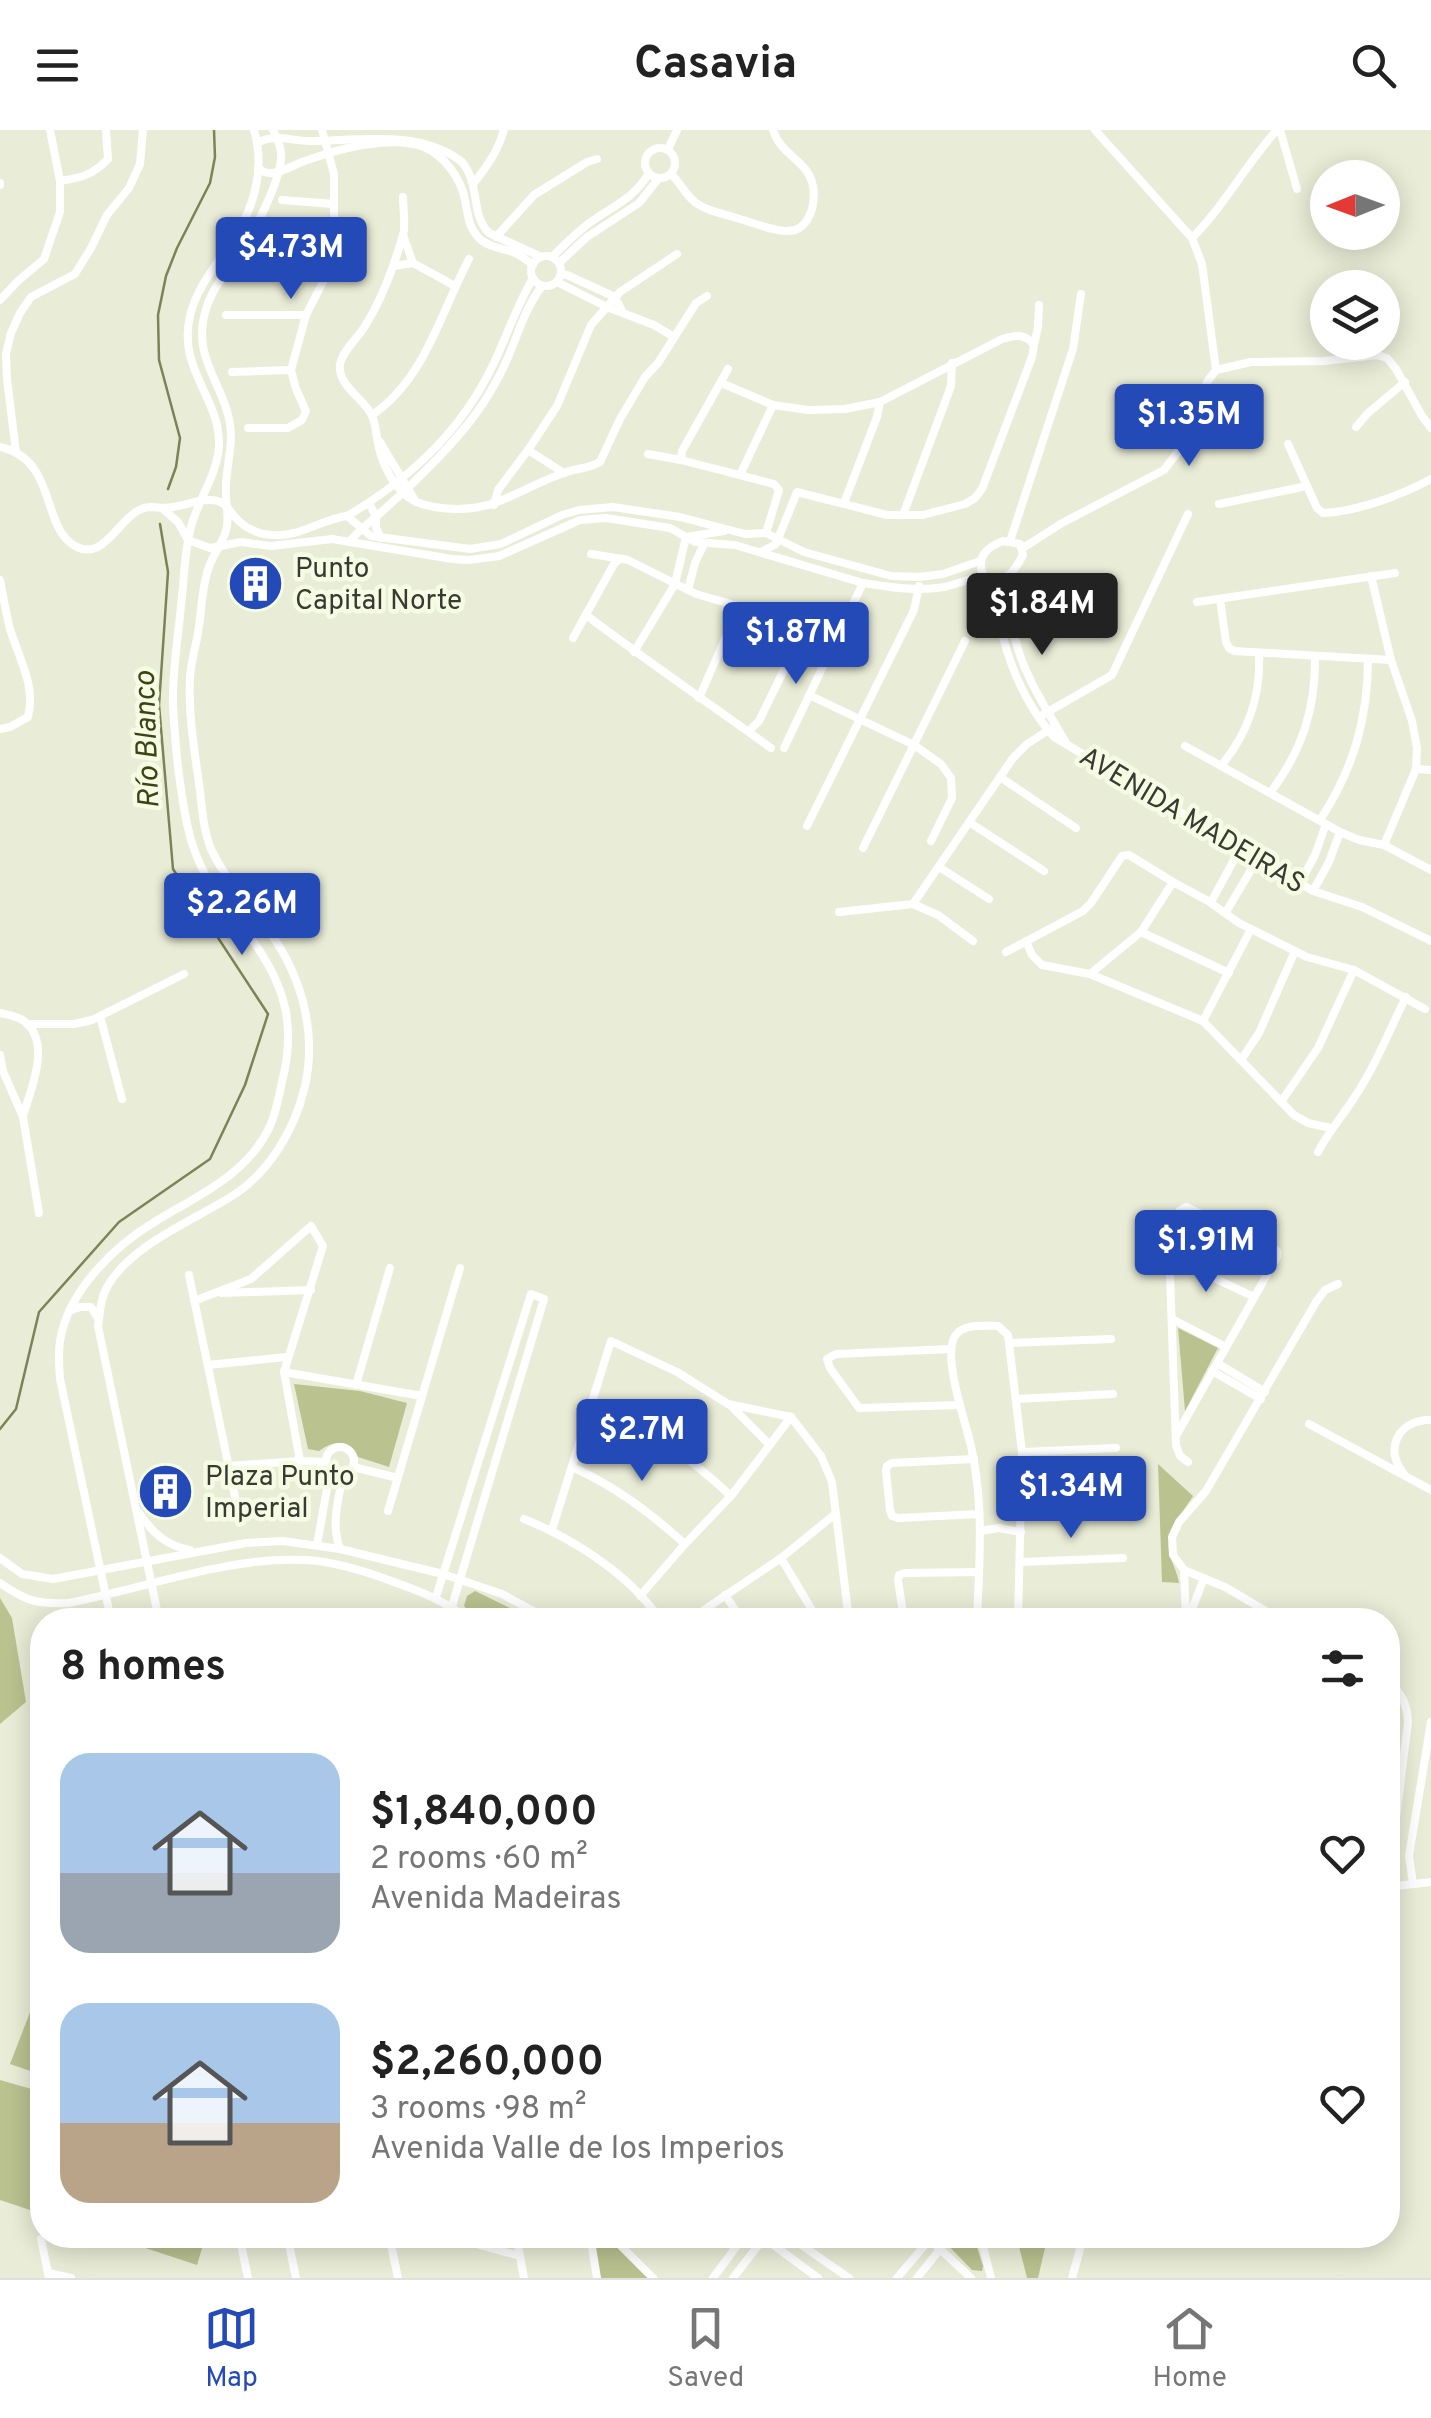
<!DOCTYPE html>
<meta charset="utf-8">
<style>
:root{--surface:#fff;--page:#f2f2f2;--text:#222;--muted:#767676;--line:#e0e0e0;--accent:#244ab8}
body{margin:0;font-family:Overpass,sans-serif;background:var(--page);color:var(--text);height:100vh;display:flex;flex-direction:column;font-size:38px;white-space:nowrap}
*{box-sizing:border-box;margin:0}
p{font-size:32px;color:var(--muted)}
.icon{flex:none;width:55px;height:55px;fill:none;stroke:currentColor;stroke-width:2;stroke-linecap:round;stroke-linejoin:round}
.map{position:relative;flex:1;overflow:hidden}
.details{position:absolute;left:30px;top:1478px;width:1370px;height:640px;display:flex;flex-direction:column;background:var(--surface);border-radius:40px;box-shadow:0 5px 25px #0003}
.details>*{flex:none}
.needle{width:65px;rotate:269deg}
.fabs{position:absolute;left:1310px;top:30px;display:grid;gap:20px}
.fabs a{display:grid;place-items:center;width:90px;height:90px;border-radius:50%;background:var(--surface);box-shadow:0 5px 25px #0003;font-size:50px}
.price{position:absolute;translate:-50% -85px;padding:0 22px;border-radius:10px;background:var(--accent);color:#fff;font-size:32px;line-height:65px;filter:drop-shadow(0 2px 5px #0008)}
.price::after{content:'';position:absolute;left:50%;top:60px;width:30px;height:22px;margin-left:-15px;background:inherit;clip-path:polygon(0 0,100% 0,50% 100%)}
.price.on{background:#222;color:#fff}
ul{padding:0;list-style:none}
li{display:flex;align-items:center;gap:30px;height:250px;padding:0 30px}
li span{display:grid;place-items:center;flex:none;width:280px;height:200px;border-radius:30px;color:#555}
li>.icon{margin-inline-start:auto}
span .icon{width:120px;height:120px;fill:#fffc;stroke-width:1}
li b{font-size:42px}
h2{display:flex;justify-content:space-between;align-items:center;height:120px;padding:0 30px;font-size:42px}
header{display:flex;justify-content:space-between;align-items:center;height:130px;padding:0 30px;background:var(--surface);font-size:45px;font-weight:700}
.dock{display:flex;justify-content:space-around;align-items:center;height:140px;border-top:2px solid var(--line);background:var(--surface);font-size:28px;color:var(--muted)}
.dock a{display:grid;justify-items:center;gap:5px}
.dock .on{color:var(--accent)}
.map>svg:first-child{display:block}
.green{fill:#bac290}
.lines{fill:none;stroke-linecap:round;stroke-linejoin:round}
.stream{stroke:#7c8357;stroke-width:2.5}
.minor{stroke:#fff;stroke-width:8}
.labels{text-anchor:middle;stroke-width:9;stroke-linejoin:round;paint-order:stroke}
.poi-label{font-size:28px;fill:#393b32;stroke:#f6fbe4;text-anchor:start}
.street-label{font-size:28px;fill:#393b32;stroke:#f6fbe4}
.water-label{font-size:30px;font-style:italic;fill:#3d4315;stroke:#f6fbe4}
</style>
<header><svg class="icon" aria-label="menu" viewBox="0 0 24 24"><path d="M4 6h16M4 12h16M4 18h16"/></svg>Casavia<svg class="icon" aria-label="search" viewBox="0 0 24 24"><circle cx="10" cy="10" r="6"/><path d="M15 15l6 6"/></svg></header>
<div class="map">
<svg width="1431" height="2148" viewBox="0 0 1431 2148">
<rect width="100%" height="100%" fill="#e9edd7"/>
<g class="green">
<path d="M 1178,1198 L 1218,1218 L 1185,1281 Z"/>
<path d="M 294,1254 L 360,1261 L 407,1273 L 389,1337 L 358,1327 C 349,1309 334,1310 319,1321 L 308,1319 Z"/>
<path d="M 1158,1334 L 1193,1366 C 1183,1382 1166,1401 1169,1421 C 1171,1432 1177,1441 1179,1453 L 1162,1452 Z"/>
<path d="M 475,1461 L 535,1490 C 511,1490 480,1497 464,1476 L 467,1466 Z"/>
<path d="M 0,1468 L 12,1488 L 26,1572 L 0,1594 Z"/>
<path d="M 34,1872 L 42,1875 L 42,1945 L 10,1934 Z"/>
<path d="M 0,1950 L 42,1962 L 42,2084 L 0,2070 Z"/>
<path d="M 106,2105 L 206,2105 L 197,2135 Z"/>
<path d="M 592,2105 L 607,2105 L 650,2148 L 600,2148 Z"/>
<path d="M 938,2105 L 973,2105 L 983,2136 L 982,2141 L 972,2140 Z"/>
<path d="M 1016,2105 L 1048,2105 L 1038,2148 L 1027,2148 Z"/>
</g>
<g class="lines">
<g class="stream">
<path d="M 168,359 L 176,337 L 180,308 L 159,230 L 158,185 L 166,146 L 177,118 L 210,53 L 215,27 L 214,0"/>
<path d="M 0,1299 L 16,1279 L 39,1182 L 119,1092 L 210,1029 L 245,955 L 268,884 L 173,739 L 159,575 L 168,442 L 160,394"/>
</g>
<g class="minor">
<path d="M 1095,0 L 1192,108 L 1202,134 L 1216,240"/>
<path d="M 1280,0 L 1297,59"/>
<path d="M 257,13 C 276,3 290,11 310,11 C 364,10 421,0 462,32 C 481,55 470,84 489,103 L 537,125 L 538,128"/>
<circle cx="660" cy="33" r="15"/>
<path d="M 668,19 L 677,0"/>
<path d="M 258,38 C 264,42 264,43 272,43 C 282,42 292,36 302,32 C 335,20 390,4 424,17 C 445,26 461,49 465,70 C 468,84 468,96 478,107 C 487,117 501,118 513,122 C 520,125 527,130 533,135"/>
<path d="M 671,44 C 681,53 685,65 696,73 C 708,82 726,84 740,89 C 754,93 770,100 785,101 C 809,103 816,75 813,56 C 808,30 781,26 773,0"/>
<path d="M 60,51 C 80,48 93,45 108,29 L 106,0"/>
<path d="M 0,53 L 0,55"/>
<path d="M 474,53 C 487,36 498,21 504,0"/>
<path d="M 403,67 C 403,79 406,95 403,105 C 394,136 382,169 365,196 C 358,208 343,220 340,234 C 337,255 363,268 371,284 C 376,292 376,305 378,314 C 381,329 387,343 396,355 C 406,369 419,374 434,377 C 492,387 514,360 564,343 C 576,338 588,339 600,332 L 620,289 L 645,247 L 658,233 L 696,173 L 707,166"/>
<path d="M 282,70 L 334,74"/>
<path d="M 403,105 L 413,133"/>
<path d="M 496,107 L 534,65 L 587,32 L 597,29"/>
<path d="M 1192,108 C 1225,75 1246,34 1277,0"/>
<circle cx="546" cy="141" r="15"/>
<path d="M 552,127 C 563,116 575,104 588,94 C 611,77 634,69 649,43"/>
<path d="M 257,128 L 330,129"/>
<path d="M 559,133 L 587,107 L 639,73 L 659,48"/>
<path d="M 394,136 L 413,133 L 455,156"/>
<path d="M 561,144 L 567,145 L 615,167 L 622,181"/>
<path d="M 557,152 L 607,177 L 654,195 L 674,207"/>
<path d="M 0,170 L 18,151 L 44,129 L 60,82 L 60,51 L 50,0"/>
<path d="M 226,185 L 306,185"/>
<path d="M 1034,215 L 1038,197 L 1039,175"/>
<path d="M 232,242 L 291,240"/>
<path d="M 721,253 L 773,275 L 808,280 L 845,279 L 880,272 L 1002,209 C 1015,205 1025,203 1034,215 L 1032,227 L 982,359 L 975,368 L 965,374 L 923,385 L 887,385 L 797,362 L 776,414 L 761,422"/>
<path d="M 372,285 C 425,249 440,184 469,129"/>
<path d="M 1356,297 L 1368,283 L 1405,252"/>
<path d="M 248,298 L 288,298 L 302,290 L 306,281 L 296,259 L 291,240 L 306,185 L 325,148 L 334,105 L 334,44 L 322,0"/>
<path d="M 380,312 L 416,372"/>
<path d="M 1288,314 L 1317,378 L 1323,383 C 1356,382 1402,365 1431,349"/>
<path d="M 0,317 C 58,330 40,396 75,416 C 107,434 121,378 150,377 C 158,377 165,379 173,377 C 188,375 203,367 218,371 C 227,374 229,380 234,386 C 244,398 259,405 274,405 C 300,407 322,389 347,386 L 371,406 L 470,419 L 501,414 L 562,385 L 579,380 L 613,377 L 680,387 L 745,404 L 766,403 L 804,422 L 891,446 L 919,447 L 943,444 L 980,431"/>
<path d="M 528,320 L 564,343"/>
<path d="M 16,322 L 7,249 L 6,224 L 11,203 L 20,183 L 31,167 L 75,144 L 91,118 L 107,85 L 129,58 L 140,34 L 143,0"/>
<path d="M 648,324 L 681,330 L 774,354 L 779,360 L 766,403"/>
<path d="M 681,330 L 682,321 L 728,239"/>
<path d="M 740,345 L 773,275"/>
<path d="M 369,373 L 376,387 L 376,398 L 381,408"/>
<path d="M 844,373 L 877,287 L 880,272"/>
<path d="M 1219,374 L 1307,356"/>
<path d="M 494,375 L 498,360 L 528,320 L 557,276 L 591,195 L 620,162 L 677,124"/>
<path d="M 163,379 L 178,392 L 188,410 L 210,418 L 241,412 L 271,416 L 332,409 L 452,429 L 469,430 L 499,426 L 580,390 L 606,388 L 670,398 L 695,412 L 735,415 L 863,453 C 889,457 917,462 944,457 C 957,454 970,449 983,445"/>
<path d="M 903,385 L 951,256 L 952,233"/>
<path d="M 347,386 C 407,351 460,302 491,239 C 506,209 516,177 533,148"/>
<path d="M 1003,411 L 1020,414 L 1023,425 C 1015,440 1010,448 993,451 L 983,445 C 976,427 987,417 1003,411 Z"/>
<path d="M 1010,411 L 1073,219 L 1081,164"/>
<path d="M 349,412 C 358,401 368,394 378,385 C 412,355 447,322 475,285 C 488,267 500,246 509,225 C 519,201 526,177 542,156"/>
<path d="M 1023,418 L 1062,393 L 1164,340 L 1189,307 L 1207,252 L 1216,240 L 1251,232 L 1324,231 L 1377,225 L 1387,228 L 1396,239 L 1422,286 L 1431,298"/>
<path d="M 591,424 L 628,430 L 696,464 L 790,491 L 800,498 L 807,494 L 830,501"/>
<path d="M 1371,446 L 1391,530 L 1412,591 L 1417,618 L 1416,639 L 1384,715"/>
<path d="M 1005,449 C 1008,469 1010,492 1016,512 C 1025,548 1048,581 1066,613"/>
<path d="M 0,450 C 3,466 6,483 10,499 C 19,529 36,555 28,587 L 10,597 L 0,599"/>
<path d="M 993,451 C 999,507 1016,564 1054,607 L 1313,761 L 1362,777 L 1431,811"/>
<path d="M 688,460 L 695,433 L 704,414"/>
<path d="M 1220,469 L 1226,512 L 1229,518 L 1234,521 L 1391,530"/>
<path d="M 1197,472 L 1395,443"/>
<path d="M 586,485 C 647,531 711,575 771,618"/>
<path d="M 573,508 L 614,434 L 620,429"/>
<path d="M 634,522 L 675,454 L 686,407 L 724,401"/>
<path d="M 809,565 L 914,615 L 941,634 L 951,648 L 952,668 L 931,711"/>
<path d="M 699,568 L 739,477"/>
<path d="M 1039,587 L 1112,545 L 1188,384"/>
<path d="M 750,600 L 759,591 L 800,507 L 800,498"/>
<path d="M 1185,616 L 1340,702 L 1359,710 L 1384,715 L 1431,740"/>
<path d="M 784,618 L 863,453"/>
<path d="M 1221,636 C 1249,602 1261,566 1259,523"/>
<path d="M 1416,639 L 1431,640"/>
<path d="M 1000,647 L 1076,698"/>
<path d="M 1270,663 C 1302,621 1316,578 1315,526"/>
<path d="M 1320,690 C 1353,640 1368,589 1368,529"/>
<path d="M 969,692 L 1044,741"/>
<path d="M 807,696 L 914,480 L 919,456"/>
<path d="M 863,718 L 965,511"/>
<path d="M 939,737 L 989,769"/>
<path d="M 1300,753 L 1315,725 L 1326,694"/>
<path d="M 1313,761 L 1329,732 L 1340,702"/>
<path d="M 1211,772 L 1241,717"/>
<path d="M 913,774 L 1013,628 L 1027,614 L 1055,596"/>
<path d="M 839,782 L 913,774 L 938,785 L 973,811"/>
<path d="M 1226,782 L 1258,728"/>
<path d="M 1141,802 L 1229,843"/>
<path d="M 1026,811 L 1032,825 L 1042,835 L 1090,844 L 1203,891 L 1294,985 L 1308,993 L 1331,998"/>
<path d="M 1006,822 L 1083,781 L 1091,773 L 1122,726 L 1129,725 L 1173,752 L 1208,771 L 1239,793 L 1307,827 L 1354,840 L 1425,879"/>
<path d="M 1090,844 L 1141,802 L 1173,752"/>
<path d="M 0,883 C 8,885 17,886 24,891 C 52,912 31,959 23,986"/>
<path d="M 100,886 L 122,969"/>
<path d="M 1203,891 L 1251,799"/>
<path d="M 27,894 L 74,894 L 92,890 L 184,844"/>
<path d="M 0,925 L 3,941 L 23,987 L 39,1083"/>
<path d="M 1241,930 L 1259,903 L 1295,821"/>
<path d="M 1281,972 L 1318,918 L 1354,840"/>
<path d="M 1318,1022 C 1328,1002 1342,987 1354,968 C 1375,937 1389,901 1406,867"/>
<path d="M 1172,1128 L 1254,1167"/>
<path d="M 189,1145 L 235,1367"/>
<path d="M 222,1163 L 311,1160"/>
<path d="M 194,1171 L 251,1149 L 311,1096 L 323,1116 L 284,1242 L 300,1331"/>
<path d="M 69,1181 L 80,1177 L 91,1177 L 97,1187"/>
<path d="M 1172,1189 L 1226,1217"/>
<path d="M 1010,1213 L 1111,1209"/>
<path d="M 951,1219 L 836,1224 L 827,1229 L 830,1238 L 859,1278 L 959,1275"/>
<path d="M 1217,1233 L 1265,1262"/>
<path d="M 208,1235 L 287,1227"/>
<path d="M 1212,1241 L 1261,1269"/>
<path d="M 284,1242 L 422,1266"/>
<path d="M 356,1255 L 390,1138"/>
<path d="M 1016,1269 L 1113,1264"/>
<path d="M 591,1275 C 646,1295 689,1327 731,1366"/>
<path d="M 731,1276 L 770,1315"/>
<path d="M 791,1287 L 821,1326 L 832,1352 L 849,1490"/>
<path d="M 1309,1294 L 1431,1360"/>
<path d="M 1176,1306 L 1277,1127 L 1277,1121 L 1273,1117 L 1186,1077 L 1179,1081 L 1170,1145 L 1176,1315 L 1180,1326 L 1188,1332"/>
<circle cx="340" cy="1331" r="14"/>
<path d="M 1022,1322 L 1116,1318"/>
<path d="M 974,1329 L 892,1333 L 887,1336 L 886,1341 L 890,1380 L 892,1386 L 898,1388 L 979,1384"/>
<path d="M 229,1336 L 300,1331 L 325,1332"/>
<path d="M 353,1337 L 398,1348"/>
<path d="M 572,1337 C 615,1356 649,1382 685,1414"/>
<path d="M 1404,1344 C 1383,1319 1399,1289 1431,1290"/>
<path d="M 1022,1378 L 1120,1374"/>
<path d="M 388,1381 L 460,1138"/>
<path d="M 139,1383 C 152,1402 166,1416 190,1420"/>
<path d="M 524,1389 C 572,1408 631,1445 660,1490"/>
<path d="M 552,1400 L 611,1211 L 677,1242 L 728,1274 L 791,1287"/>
<path d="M 980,1401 L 999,1398 L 1021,1402"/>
<path d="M 317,1415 L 330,1342"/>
<path d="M 340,1419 C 331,1394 338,1371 343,1345"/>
<path d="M 0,1428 L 22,1444 L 53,1449 L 246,1413 L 283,1411 L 340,1419 L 443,1444 L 502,1464 L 550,1490"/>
<path d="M 781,1428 L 818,1490"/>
<path d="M 1020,1432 L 1123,1428"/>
<path d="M 1184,1440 L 1186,1490"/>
<path d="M 0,1453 C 26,1471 36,1474 68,1473 C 142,1459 230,1426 304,1430 C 334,1431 365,1441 394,1452 C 422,1462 445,1471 469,1490"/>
<path d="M 725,1465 L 742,1490"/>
<path d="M 640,1466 L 685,1414 L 731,1366 L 791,1287"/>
<path d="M 436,1467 L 531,1164 L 544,1169 L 452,1476"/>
<path d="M 254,1486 L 255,1490"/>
<path d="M 1018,1489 L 1118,1488"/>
<path d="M 111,1490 L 60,1249 C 59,1236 58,1224 60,1211 C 68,1161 114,1116 156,1091 C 199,1065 248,1044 270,996 C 276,982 279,967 282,952 C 296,897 286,857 253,811 C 222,767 199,750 187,694 C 179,655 175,614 173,574 C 172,542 178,509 181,476 C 184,452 184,426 190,401 C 196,372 217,347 219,316 C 221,269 177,239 190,186 C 197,156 218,133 234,108 C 255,76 265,37 254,0"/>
<path d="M 159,1490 L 98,1196 C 100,1183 100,1170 106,1159 C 129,1115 193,1091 232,1066 C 270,1042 295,999 305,956 C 318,897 299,839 263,793 C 245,769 224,747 211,719 C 204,702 202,680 200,661 C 195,624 188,585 190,548 C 191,530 197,513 199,496 C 202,476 202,455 209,437 C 214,422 225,411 227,396 C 229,383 225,371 226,358 C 226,340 231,323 231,306 C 230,256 188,232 207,176 C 214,155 231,137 243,118 C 256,99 279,52 281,29 C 282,18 278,9 273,0"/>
<path d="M 640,1490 L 653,1480"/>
<path d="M 689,1490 L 781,1428 L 834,1385"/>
<path d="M 904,1490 L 898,1450 L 899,1445 L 905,1443 L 979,1442"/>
<path d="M 977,1490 C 980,1425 985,1360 966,1297 C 960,1276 944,1224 955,1206 C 963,1193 985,1196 998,1196 L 1008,1205 L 1022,1322 L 1018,1490"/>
<path d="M 1188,1490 L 1204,1448"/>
<path d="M 1281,1490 L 1225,1457 L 1184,1440 L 1173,1425 L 1172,1407 L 1179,1392 L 1206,1361 L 1316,1172 L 1325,1160 L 1338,1154"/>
<path d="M 1388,1552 C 1402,1563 1407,1574 1408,1592 L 1392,1720 L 1391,1757"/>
<path d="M 1413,1754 L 1409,1726 L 1431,1592"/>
<path d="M 1388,1757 L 1431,1752"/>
<path d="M 239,2105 L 248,2148"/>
<path d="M 287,2105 L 296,2148"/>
<path d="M 389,2105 L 398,2148"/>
<path d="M 463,2105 L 465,2111 L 520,2126"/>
<path d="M 516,2105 L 524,2148"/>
<path d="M 590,2105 L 597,2148"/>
<path d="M 610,2105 L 653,2148"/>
<path d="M 760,2105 L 818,2148"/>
<path d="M 787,2105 L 849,2148"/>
<path d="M 925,2105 L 971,2148"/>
<path d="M 980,2105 L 991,2148"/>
<path d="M 41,2109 L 49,2148"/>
<path d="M 48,2143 L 71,2148"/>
<path d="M 713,2148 L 745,2105"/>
<path d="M 733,2148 L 764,2108"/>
<path d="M 897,2148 L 930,2109"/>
<path d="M 917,2148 L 941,2118"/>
<path d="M 1072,2148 L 1084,2105"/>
</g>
</g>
<defs>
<symbol id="building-disc" viewBox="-11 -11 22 22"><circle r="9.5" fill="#244ab8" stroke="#f6fbe4"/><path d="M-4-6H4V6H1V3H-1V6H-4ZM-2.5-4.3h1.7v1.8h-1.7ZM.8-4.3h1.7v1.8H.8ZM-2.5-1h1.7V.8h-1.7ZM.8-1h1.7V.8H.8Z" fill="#fff"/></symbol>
</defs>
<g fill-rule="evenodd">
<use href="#building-disc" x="224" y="422" width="63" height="63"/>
<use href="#building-disc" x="134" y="1330" width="63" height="63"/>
</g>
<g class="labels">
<g class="poi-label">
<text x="295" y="447">Punto<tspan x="295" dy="32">Capital Norte</tspan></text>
<text x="205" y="1355">Plaza Punto<tspan x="205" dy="32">Imperial</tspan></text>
</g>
<g class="street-label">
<text transform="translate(1193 689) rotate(31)" y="10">AVENIDA MADEIRAS</text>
</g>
<g class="water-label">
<text transform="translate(146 610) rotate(-92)" y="10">Río Blanco</text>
</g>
</g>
</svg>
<div class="fabs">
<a><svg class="needle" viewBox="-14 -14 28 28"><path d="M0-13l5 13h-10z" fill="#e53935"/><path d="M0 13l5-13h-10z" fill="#767676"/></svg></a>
<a><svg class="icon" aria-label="layers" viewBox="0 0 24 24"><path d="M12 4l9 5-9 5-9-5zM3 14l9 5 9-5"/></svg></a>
</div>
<b class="price" style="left:291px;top:172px">$4.73M</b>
<b class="price" style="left:1189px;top:339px">$1.35M</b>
<b class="price on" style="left:1042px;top:528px">$1.84M</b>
<b class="price" style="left:796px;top:557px">$1.87M</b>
<b class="price" style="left:242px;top:828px">$2.26M</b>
<b class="price" style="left:1206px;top:1165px">$1.91M</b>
<b class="price" style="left:642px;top:1354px">$2.7M</b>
<b class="price" style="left:1071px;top:1411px">$1.34M</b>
<section class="details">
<h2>8 homes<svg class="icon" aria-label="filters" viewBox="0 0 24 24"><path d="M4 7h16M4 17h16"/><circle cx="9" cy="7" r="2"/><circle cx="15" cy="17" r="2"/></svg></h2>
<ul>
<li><span style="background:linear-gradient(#a9c7e8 60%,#9aa5b1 0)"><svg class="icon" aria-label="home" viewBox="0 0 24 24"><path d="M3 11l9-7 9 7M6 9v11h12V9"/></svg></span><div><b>$1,840,000</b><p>2 rooms · 60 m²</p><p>Avenida Madeiras</p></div><svg class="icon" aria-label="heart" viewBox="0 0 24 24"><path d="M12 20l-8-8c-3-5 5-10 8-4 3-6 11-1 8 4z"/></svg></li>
<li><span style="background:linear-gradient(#a9c7e8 60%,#b9a48a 0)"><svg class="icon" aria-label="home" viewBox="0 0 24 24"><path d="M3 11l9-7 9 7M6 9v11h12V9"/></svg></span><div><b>$2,260,000</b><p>3 rooms · 98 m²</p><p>Avenida Valle de los Imperios</p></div><svg class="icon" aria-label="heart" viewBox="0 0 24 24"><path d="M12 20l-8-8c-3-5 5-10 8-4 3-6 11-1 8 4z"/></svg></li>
</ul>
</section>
</div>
<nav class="dock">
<a class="on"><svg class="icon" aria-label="map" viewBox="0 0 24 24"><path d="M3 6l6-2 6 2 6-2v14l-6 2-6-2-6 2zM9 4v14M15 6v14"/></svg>Map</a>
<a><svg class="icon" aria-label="saved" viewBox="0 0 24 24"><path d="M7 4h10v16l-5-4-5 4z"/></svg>Saved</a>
<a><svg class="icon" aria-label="home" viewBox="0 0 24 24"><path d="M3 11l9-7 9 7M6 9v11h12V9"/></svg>Home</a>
</nav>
